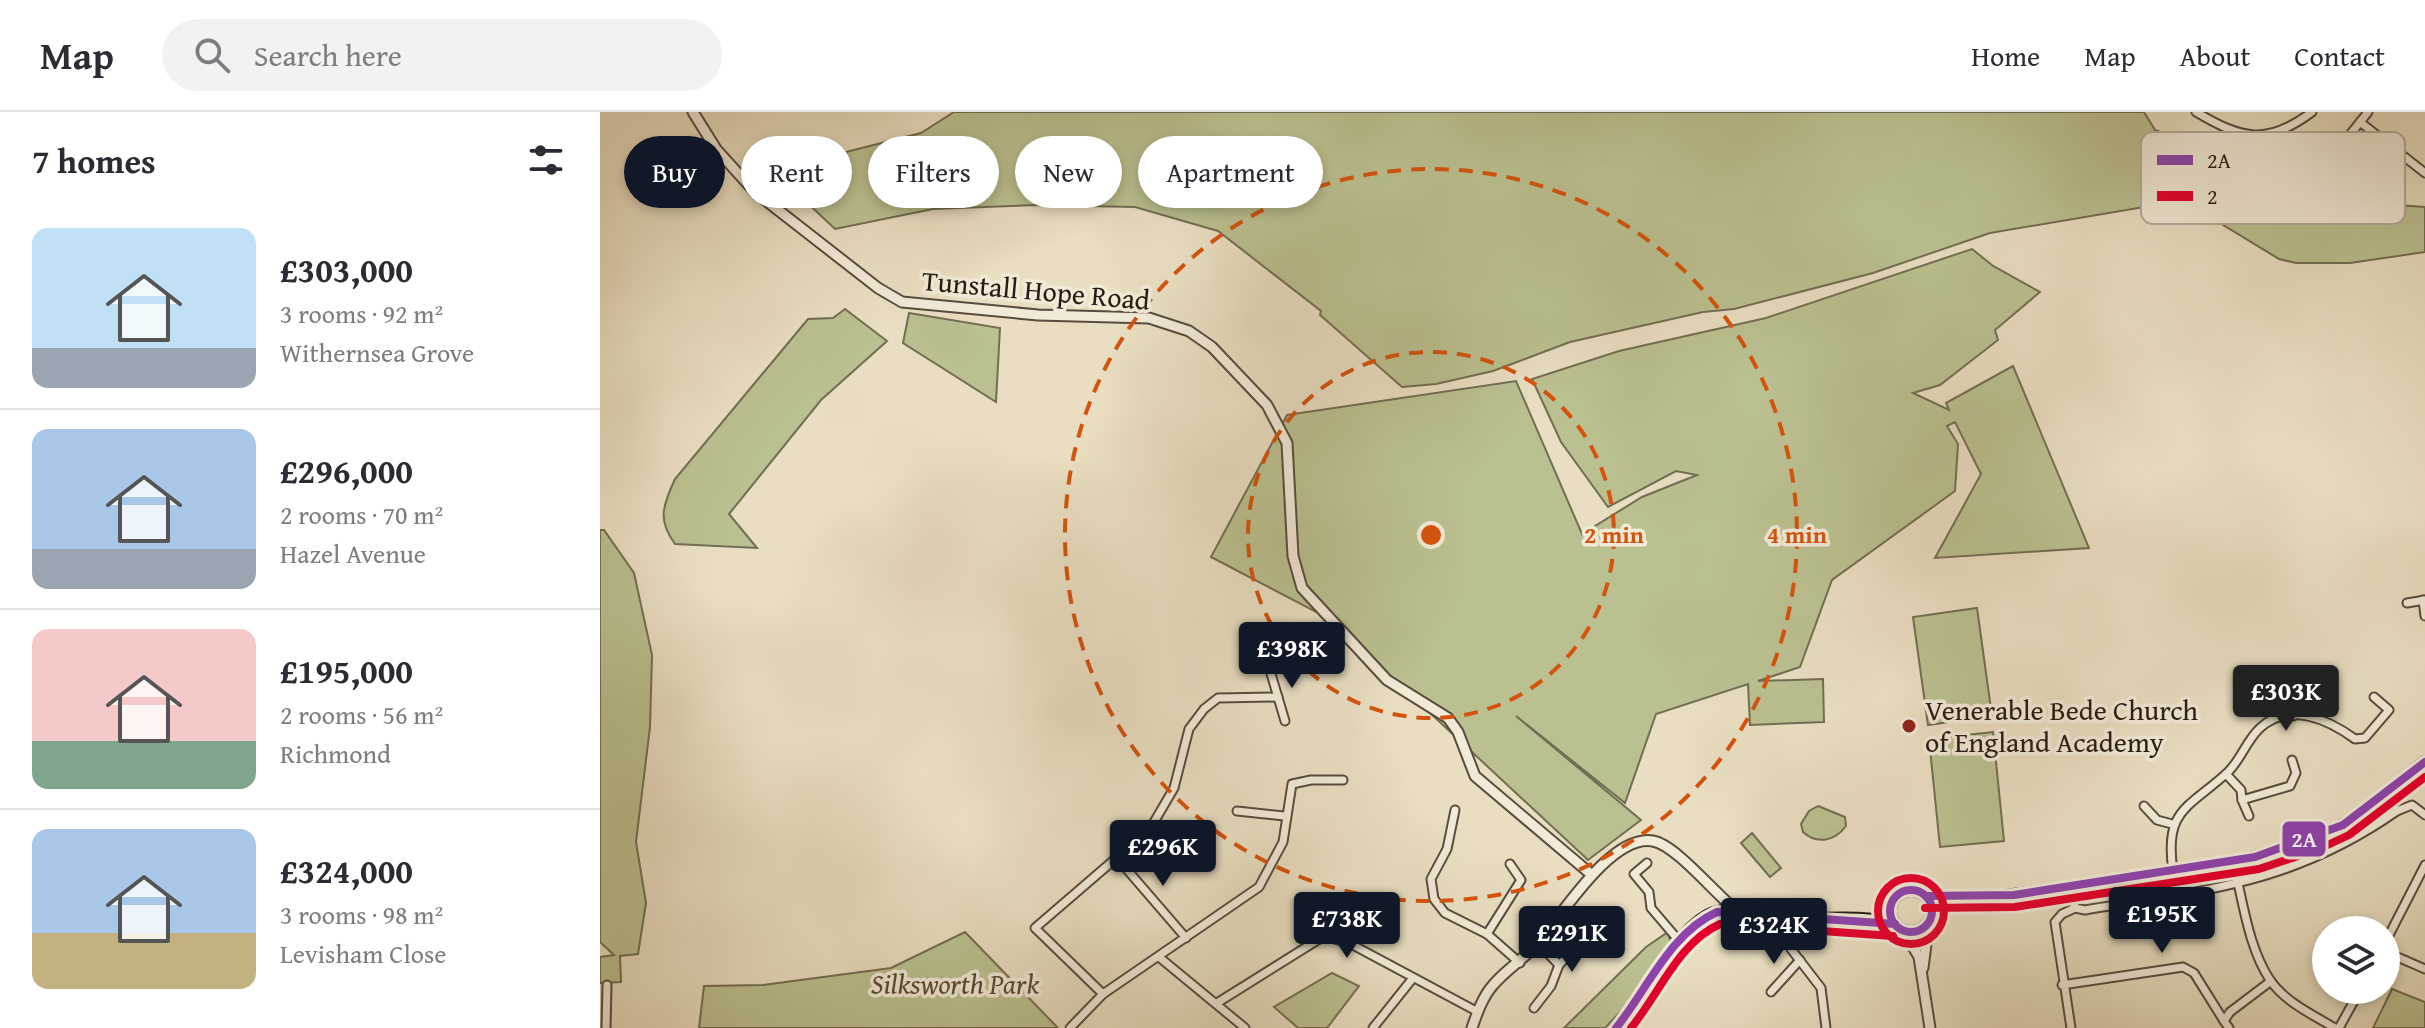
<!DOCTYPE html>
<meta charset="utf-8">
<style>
:root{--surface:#fff;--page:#f2f2f3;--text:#2b2b33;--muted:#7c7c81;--line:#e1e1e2;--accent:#111827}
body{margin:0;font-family:"Gentium Book Plus",serif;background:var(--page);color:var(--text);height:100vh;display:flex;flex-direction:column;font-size:30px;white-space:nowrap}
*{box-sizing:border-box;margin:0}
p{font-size:26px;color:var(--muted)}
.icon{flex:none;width:44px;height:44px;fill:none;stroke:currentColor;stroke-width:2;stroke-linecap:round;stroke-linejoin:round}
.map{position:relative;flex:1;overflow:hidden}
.sheet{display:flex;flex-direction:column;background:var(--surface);width:600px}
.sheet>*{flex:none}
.hud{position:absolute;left:24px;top:24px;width:760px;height:72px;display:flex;gap:16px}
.controls{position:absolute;left:1712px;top:804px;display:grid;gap:16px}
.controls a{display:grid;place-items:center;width:88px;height:88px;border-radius:50%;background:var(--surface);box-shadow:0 4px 12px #0003;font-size:40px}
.price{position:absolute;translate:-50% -68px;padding:0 18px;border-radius:8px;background:var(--accent);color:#fff;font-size:26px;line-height:52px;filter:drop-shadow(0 2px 4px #0008)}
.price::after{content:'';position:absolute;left:50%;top:48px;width:24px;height:18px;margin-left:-12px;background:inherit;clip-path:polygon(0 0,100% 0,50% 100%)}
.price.on{background:#222;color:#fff}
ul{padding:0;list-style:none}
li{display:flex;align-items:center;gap:24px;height:200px;padding:0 32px}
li+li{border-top:2px solid var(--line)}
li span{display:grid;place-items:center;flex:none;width:224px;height:160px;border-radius:16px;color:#555}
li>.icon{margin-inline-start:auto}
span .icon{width:96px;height:96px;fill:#fffc;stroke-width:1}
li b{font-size:34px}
h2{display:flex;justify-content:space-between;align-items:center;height:96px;padding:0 32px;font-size:34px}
.pill{padding:0 28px;border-radius:36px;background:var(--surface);box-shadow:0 4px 12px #0003;font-size:28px;line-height:72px}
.pill.on{background:var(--accent);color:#fff}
header{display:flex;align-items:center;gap:48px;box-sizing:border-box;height:112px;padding:0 40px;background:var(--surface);border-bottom:2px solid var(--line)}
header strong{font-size:38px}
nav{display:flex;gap:44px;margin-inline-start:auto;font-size:28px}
.search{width:560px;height:72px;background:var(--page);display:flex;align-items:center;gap:20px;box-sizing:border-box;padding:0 28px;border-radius:44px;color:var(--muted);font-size:30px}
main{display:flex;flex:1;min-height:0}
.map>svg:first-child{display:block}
.green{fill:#bbc090;stroke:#726e52;stroke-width:2}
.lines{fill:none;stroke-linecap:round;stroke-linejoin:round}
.minor-casing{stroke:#584c3e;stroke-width:11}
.tertiary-casing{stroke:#584c3e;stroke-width:13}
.secondary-casing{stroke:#281b13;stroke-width:14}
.minor{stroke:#f1ead7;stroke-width:7}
.tertiary{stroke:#f1ead7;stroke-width:9}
.secondary{stroke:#f1ead7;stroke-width:10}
.bus-1-casing{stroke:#f1ead7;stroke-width:14}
.bus-2-casing{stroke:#f1ead7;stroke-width:14}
.bus-1{stroke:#8e44ad;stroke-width:8}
.bus-2{stroke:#e4002b;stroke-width:8}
.ring{fill:none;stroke:#d5530d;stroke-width:4;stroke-dasharray:14 10}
.poi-dot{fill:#8f2418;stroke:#f1ead7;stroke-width:3}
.labels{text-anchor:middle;stroke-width:7;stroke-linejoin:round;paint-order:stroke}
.street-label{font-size:28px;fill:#281b13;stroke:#f1ead7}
.poi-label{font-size:28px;fill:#281b13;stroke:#f1ead7;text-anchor:start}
.park-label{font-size:28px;font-style:italic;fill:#544d38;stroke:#f1ead7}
.key{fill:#f1ead7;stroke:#b5ac9c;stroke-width:2}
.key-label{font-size:22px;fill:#281b13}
.centre{fill:#d5530d;stroke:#f1ead7;stroke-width:4}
.ring-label{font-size:24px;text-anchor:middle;font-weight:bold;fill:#d5530d;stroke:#f1ead7;stroke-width:7;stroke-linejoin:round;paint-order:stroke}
.line-badge{stroke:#f1ead7;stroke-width:3}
.badge-label{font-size:22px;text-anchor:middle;font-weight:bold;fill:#fff}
</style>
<header>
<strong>Map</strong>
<div class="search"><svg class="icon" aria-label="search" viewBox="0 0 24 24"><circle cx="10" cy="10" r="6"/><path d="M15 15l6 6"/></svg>Search here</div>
<nav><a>Home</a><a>Map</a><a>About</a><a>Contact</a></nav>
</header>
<main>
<section class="sheet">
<h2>7 homes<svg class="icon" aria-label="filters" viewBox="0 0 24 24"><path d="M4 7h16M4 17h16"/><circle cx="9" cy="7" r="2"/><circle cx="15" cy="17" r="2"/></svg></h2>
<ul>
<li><span style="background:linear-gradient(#bfe0f5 75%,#9aa5b1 0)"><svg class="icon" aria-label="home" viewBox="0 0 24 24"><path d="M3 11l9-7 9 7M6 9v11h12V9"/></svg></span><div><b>£303,000</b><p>3 rooms · 92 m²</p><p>Withernsea Grove</p></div></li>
<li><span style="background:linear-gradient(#a9c7e8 75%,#9aa5b1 0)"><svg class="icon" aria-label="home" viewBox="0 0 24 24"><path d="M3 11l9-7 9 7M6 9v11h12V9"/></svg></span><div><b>£296,000</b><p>2 rooms · 70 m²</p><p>Hazel Avenue</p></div></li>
<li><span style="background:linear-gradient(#f6c9c9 70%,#7fa58c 0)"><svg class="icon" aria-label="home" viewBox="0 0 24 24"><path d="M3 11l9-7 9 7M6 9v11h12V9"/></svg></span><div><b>£195,000</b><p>2 rooms · 56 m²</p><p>Richmond</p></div></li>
<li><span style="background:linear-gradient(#a9c7e8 65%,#c2b280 0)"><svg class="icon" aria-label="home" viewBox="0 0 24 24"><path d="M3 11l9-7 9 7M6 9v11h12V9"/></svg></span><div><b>£324,000</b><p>3 rooms · 98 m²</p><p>Levisham Close</p></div></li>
</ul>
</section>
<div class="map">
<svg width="1825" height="916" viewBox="0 0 1825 916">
<rect width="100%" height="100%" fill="#e9dec1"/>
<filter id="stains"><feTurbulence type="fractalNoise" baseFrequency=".0025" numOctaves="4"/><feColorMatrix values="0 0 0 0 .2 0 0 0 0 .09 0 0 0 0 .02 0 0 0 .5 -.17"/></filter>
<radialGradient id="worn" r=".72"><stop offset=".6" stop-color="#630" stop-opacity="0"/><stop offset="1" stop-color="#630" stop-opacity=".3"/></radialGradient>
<g class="green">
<path d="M 354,0 L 1544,0 L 1555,18 L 1755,90 L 1825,95 L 1825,140 L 1750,151 L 1696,151 L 1679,147 L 1618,110 L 1595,101 L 1544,95 L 1390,121 L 1273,161 L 1134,197 L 1103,200 L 970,230 L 893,259 L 836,272 L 802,275 L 720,203 L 721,199 L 618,119 L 535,95 L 437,93 L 333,97 L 235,117 L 185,70 L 246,40 L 321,21 Z"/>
<path d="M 1372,137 L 1393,154 L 1440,180 L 1395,218 L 1398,228 L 1340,273 L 1313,281 L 1349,298 L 1346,291 L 1413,254 L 1489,436 L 1335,446 L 1381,362 L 1355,310 L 1347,314 L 1358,332 L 1355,379 L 1232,468 L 1200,555 L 1158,569 L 1223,567 L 1224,610 L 1150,613 L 1148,572 L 1056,602 L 1025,691 L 916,604 L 1041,708 L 988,748 L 728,506 L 611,445 L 687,303 L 916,269 L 982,422 L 1042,385 L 1097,363 L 1076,359 L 1008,395 L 961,330 L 932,267 L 1019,239 L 1166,206 Z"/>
<path d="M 245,197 L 287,229 L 221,288 L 129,402 L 157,436 L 75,432 C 57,408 63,393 75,367 L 208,207 L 233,206 Z"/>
<path d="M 309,201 L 400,216 L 396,290 L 303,231 Z"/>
<path d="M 0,418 L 4,418 L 34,461 L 52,543 L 50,615 L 36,730 L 46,791 L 38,842 L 20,844 L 21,870 L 0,871 L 0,845 L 14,843 L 0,830 Z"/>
<path d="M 1377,496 L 1392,604 L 1328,613 L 1313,505 Z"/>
<path d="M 1393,620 L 1404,729 L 1340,735 L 1329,627 Z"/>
<path d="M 1218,694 L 1245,705 L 1246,714 C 1235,729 1217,733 1203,720 L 1201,712 L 1209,699 Z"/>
<path d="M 1152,721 L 1181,756 L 1170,765 L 1141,731 Z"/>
<path d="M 365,820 L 458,916 L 99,916 L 104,874 L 163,873 L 291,856 Z"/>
<path d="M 1068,820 L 1071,832 L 1025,895 L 1005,916 L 964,916 L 1046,835 Z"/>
<path d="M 732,861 L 759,874 L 727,916 L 698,916 L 674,895 Z"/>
<path d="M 1792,877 L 1825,890 L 1825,916 L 1773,916 Z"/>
</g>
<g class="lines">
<defs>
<g id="minor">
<path d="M 1596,0 C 1643,28 1668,33 1712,0"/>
<path d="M 1760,10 L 1825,61"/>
<path d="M 1745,29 L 1768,0"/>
<path d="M 1823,488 L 1825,504"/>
<path d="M 1807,491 L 1825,488"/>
<path d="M 669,555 L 685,609"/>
<path d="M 1693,604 L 1693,594 L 1707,575"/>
<path d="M 1626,662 L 1641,678 L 1642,688 L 1690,674 L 1696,661 L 1692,648"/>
<path d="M 1785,683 L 1797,699 L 1812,693 L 1825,703"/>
<path d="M 1642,688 L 1649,704"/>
<path d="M 1544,694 L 1557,708 L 1572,712"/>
<path d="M 855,698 L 847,737 L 831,767 L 834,787 L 845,801 L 887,822 L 920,851"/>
<path d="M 637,699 L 684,704"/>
<path d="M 517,746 L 586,826"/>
<path d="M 1633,750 C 1643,788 1648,835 1670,868 C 1685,890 1713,903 1735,916"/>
<path d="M 1047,751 L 1034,762 L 1049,780 L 1051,796 L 1080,830"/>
<path d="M 1573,759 C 1564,698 1587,697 1627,661 C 1641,648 1646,629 1660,616 C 1689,589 1729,608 1755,627 L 1765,626 L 1789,598 L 1774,585"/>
<path d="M 1475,796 L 1485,798 C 1606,778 1693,772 1797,699"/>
<path d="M 1183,806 L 1191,837 L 1221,876 L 1226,916"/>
<path d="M 887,822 L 921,768 L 910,752"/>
<path d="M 1786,829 L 1825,753"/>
<path d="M 1786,840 L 1825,857"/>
<path d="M 559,845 L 645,916"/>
<path d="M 959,853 L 1004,806"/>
<path d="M 1462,873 L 1583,855 L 1594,861 L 1624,909"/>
<path d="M 1171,880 L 1200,848"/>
<path d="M 503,882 L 435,816 L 550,717 L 574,676 L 589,617 L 604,597 L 618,586 L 678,585"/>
<path d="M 617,891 L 724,824 L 749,831 L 878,900"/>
<path d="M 934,896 L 951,874 L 959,853 L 938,831"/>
<path d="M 6,916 L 7,873"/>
<path d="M 470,916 L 503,882 L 659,775 L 683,730 L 692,672 L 711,668 L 743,668"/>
<path d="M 773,916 L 813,866"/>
<path d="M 1471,916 L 1455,810 L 1462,802 L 1475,796 L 1472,774"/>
<path d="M 1629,916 L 1624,909 L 1630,900 L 1671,869"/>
<path d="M 1739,916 L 1760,878"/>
</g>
<g id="tertiary">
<path d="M 93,0 L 116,37 L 155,80 L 278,176 L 302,190 L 438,203 L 549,206 L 589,219 L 612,235 L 667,293 L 687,331 L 693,444 L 702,476 L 787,568 L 848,606 L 858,620 L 875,664 L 992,763"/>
<path d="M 1303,818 L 1319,845 L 1330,916"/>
<path d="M 1323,856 L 1329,809"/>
<path d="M 872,916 C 877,901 883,884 894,872 C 907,857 925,846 938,831 C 962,803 1011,722 1053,729 C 1076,733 1115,782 1136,798"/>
</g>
<g id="secondary">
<circle cx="1311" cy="799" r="21"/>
<path d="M 1326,784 C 1384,791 1443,779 1501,770 C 1581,758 1670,752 1743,713 C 1773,697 1798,671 1825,650"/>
<path d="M 1331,804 L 1359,789"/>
<path d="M 1016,916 C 1042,888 1081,808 1117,800 C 1141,795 1166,806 1190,807 C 1227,808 1259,803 1295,812"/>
</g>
</defs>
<use href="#minor" class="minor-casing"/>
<use href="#tertiary" class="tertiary-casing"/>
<use href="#secondary" class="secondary-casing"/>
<use href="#minor" class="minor"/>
<use href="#tertiary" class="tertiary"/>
<use href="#secondary" class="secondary"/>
<defs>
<g id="bus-1">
<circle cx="1311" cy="799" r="21"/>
<path d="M 1326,784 L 1414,783 L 1655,745 L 1743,713 L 1825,650"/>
<path d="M 1016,916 C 1047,878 1070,821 1117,800 L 1295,812"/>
</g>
<g id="bus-2">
<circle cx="1311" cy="799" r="33"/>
<path d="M 1325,796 L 1415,795 L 1659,757 L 1719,737 L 1749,723 L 1825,665"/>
<path d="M 1031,916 C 1059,882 1079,830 1120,812 L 1293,824"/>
</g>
</defs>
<use href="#bus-1" class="bus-1-casing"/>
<use href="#bus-2" class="bus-2-casing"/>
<use href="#bus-1" class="bus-1"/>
<use href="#bus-2" class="bus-2"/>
</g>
<g class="ring">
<circle cx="831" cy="423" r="183"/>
<circle cx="831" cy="423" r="366"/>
</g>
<circle class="poi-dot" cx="1309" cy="614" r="8"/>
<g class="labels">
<g class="street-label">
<text transform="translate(436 178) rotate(5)" y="10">Tunstall Hope Road</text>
</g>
<g class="poi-label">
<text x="1325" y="608">Venerable Bede Church<tspan x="1325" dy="32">of England Academy</tspan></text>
</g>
<g class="park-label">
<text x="355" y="882">Silksworth Park</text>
</g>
</g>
<rect x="1541" y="20" width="264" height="92" rx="12" class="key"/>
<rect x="1557" y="43" width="36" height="10" fill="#8e44ad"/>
<rect x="1557" y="79" width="36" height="10" fill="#e4002b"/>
<g class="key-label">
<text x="1607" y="56">2A</text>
<text x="1607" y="92">2</text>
</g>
<circle cx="831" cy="423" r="12" class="centre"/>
<g class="ring-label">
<text x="1014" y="431">2 min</text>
<text x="1197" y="431">4 min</text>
</g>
<rect class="line-badge" x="1681" y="708" width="46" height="38" rx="8" fill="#8e44ad"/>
<g class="badge-label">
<text x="1704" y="735">2A</text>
</g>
<rect width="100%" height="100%" filter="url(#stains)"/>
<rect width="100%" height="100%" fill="url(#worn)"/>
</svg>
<div class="controls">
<a><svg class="icon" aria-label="layers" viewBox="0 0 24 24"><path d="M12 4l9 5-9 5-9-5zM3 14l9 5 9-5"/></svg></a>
</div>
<b class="price" style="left:692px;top:578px">£398K</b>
<b class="price on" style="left:1686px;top:621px">£303K</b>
<b class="price" style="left:563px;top:776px">£296K</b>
<b class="price" style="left:1562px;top:843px">£195K</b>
<b class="price" style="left:747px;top:848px">£738K</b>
<b class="price" style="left:1174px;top:854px">£324K</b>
<b class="price" style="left:972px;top:862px">£291K</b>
<div class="hud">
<a class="pill on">Buy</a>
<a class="pill">Rent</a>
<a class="pill">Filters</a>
<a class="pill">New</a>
<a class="pill">Apartment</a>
</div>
</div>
</main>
